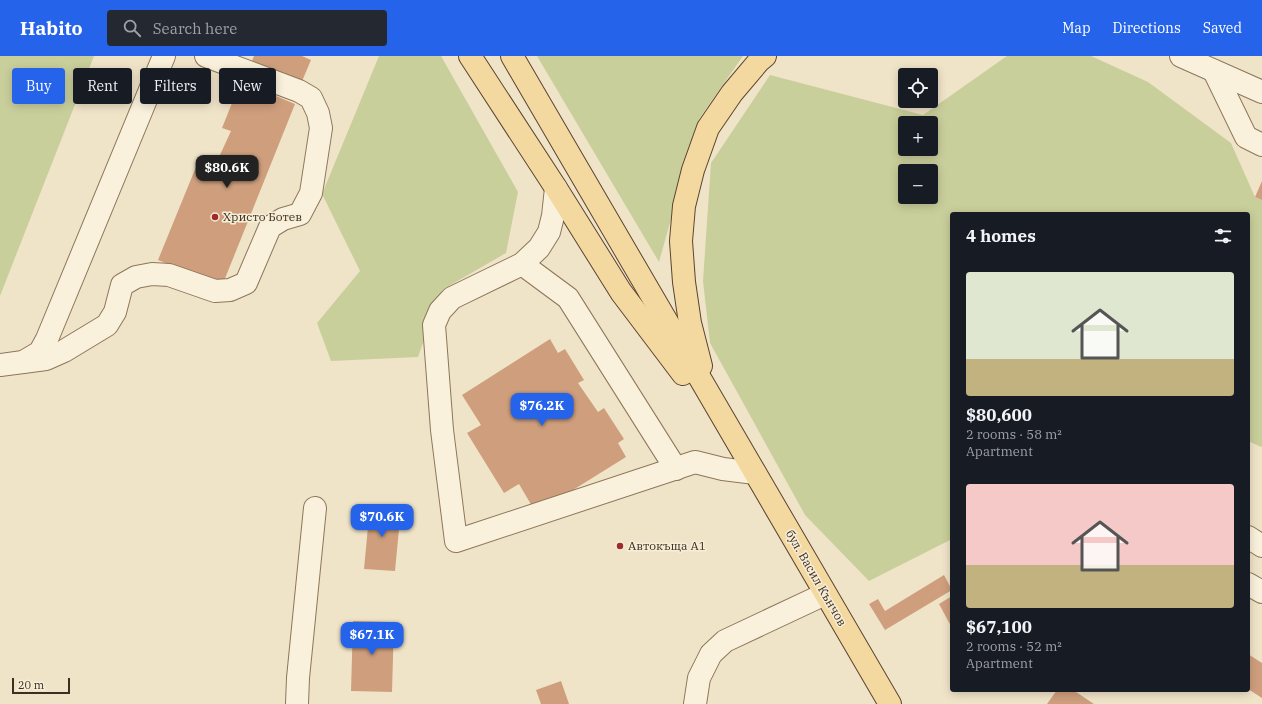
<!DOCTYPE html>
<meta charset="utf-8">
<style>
:root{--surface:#171b24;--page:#242831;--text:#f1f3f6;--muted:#9ea1a6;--accent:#2563eb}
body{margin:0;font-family:"IBM Plex Serif",serif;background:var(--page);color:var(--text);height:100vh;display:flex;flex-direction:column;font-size:15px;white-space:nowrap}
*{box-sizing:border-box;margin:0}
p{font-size:13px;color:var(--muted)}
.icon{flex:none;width:22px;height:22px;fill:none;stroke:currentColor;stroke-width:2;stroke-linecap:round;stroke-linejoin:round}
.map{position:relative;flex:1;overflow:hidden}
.side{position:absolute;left:950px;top:156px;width:300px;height:480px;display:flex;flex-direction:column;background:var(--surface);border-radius:4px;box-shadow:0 2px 10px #0003}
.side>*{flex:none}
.guide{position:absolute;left:12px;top:12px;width:380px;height:36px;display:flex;gap:8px}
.fabs{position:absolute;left:898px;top:12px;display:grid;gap:8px}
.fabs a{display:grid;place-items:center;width:40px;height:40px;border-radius:4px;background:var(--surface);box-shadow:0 2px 10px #0003;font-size:20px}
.scale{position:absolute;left:12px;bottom:10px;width:58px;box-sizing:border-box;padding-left:4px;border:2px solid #3d2e20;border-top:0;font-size:11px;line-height:14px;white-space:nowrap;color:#3d2e20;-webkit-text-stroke:3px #f7eed8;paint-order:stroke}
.price{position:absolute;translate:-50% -34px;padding:0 9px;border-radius:8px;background:var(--accent);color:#fff;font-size:13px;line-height:26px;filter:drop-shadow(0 1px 2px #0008)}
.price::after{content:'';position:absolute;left:50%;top:24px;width:12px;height:9px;margin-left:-6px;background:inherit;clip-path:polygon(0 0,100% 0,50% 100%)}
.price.active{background:#222;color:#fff}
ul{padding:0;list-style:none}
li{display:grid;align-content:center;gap:8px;height:212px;padding:0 16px}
li span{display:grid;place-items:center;height:124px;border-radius:4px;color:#555}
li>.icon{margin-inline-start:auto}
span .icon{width:72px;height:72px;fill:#fffc;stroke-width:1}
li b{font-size:17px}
h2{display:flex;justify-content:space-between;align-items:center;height:48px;padding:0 16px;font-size:17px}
.chip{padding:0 14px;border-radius:4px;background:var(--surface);box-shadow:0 2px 10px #0003;font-size:14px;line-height:36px}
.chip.active{background:var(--accent);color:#fff}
header{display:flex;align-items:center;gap:24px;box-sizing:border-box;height:56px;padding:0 20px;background:var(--accent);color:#fff}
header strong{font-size:19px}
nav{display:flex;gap:22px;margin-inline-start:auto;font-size:14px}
.search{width:280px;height:36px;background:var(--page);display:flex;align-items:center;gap:10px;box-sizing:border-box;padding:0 14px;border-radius:4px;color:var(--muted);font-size:15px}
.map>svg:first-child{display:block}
.green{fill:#c9cf9b;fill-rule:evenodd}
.building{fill:#cf9f7d}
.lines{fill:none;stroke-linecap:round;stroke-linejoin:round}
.minor-casing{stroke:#8d765c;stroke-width:24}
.major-casing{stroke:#5b4430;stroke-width:24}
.minor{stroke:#faf1dc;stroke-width:22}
.major{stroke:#f3d9a0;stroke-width:22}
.poi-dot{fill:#9e2a2b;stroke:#f7eed8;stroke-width:1.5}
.labels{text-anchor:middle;stroke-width:3;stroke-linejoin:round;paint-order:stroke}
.poi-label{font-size:12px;fill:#3d2e20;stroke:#f7eed8;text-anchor:start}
.street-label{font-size:12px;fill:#3d2e20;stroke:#f7eed8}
</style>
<header>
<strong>Habito</strong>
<div class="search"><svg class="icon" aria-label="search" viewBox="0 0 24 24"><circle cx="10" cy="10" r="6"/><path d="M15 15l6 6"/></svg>Search here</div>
<nav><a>Map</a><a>Directions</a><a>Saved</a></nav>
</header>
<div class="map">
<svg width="1262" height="648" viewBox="0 0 1262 648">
<rect width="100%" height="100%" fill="#f0e4c8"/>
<g class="green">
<path d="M 0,0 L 94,0 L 0,240 Z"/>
<path d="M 379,0 L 441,0 L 518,136 L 506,197 L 442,234 L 418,301 L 331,305 L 317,267 L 360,215 L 322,138 Z"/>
<path d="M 537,0 L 743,0 L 699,63 L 659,206 Z"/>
<path d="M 1007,0 L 1091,0 L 1148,26 L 1231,87 L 1255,141 L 1262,144 L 1262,390 L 1261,391 L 1248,385 L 1248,158 L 952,158 L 952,483 L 869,525 L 805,459 L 710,287 L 703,225 L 711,107 L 770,19 L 923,59 ZM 905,67 L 931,67 L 931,93 L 905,93 ZM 905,115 L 931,115 L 931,141 L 905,141 Z"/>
</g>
<g class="building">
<path d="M 254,0 L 302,0 L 311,4 L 300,30 L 250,10 Z"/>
<path d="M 252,30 L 295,48 L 222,230 L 158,204 L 198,106 L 214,112 L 231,75 L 222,72 L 236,37 L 247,41 Z"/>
<path d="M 1262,125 L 1262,144 L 1255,141 Z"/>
<path d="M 550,283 L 558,297 L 565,293 L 584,324 L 578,327 L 598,356 L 604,352 L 624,383 L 618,387 L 626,401 L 536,457 L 519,428 L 504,437 L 467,377 L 481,369 L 462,339 Z"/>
<path d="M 370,449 L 401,452 L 395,515 L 364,513 Z"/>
<path d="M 944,519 L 952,534 L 885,574 L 869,548 L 878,543 L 885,555 Z"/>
<path d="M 952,540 L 952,572 L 939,548 Z"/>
<path d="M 353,565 L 394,566 L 392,636 L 351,635 Z"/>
<path d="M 1248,598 L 1262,607 L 1262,642 L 1248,633 Z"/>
<path d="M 561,625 L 569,648 L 541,648 L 536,634 Z"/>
<path d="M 1057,634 L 1073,634 L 1094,648 L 1047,648 Z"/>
</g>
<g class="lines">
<defs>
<g id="minor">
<path d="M 1181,0 L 1262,36"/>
<path d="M 1214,15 L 1246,81 L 1262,89"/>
<path d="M 556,132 L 553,160 L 549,176 L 539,192 L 522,208 L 452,242 L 440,255 L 434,269 L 442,374 L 456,485 L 695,406 L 723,413 L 755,417"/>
<path d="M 522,208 L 568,242 L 676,413"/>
<path d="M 23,306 L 46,303 L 64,295 L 107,269 L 115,256 L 122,229 L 136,221 L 152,218 L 169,219 L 215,235 L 230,234 L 246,227 L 270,171 L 283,163 L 300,158 L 311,137 L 321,72 L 318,57 L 311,42 L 299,35 L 206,0"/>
<path d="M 0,309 L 23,306 L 40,296 L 47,283 L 164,0"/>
<path d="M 1248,481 L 1262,490"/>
<path d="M 1248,528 L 1262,536"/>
<path d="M 297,648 L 298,622 L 315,452"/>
<path d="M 695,648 L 699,622 L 711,598 L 725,585 L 825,538"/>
</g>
<g id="major">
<path d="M 470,0 L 556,132 L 621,236 L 683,318"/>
<path d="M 512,0 L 890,648"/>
<path d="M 701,310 L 690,267 L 684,226 L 681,185 L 684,150 L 693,114 L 708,72 L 732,37 L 759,5 L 765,0"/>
</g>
</defs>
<use href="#minor" class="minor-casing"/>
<use href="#major" class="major-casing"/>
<use href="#minor" class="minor"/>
<use href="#major" class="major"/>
</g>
<g class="poi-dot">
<circle cx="215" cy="161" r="4"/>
<circle cx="620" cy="490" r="4"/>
</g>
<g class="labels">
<g class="poi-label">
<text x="223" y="165">Христо Ботев</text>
<text x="628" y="494">Автокъща А1</text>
</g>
<g class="street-label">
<text transform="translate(816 522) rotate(60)" y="4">бул. Васил Кънчов</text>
</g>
</g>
</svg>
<div class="fabs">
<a><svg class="icon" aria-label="locate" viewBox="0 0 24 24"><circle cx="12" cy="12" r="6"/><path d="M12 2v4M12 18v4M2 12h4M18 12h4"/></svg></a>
<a>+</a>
<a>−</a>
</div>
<div class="scale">20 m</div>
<b class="price active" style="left:227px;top:133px">$80.6K</b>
<b class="price" style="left:542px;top:371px">$76.2K</b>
<b class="price" style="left:382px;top:482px">$70.6K</b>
<b class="price" style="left:372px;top:600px">$67.1K</b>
<div class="guide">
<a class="chip active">Buy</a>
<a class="chip">Rent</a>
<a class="chip">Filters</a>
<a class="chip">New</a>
</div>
<section class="side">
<h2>4 homes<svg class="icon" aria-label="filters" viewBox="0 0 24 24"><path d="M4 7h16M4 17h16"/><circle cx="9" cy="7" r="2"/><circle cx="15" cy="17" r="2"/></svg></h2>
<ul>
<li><span style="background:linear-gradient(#dfe7d0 70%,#c2b280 0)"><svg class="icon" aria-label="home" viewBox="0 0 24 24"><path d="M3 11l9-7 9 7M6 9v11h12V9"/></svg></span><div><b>$80,600</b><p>2 rooms · 58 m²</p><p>Apartment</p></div></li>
<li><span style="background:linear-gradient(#f6c9c9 65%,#c2b280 0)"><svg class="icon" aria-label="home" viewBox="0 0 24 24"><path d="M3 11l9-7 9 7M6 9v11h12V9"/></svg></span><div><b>$67,100</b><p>2 rooms · 52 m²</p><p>Apartment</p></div></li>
</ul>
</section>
</div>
